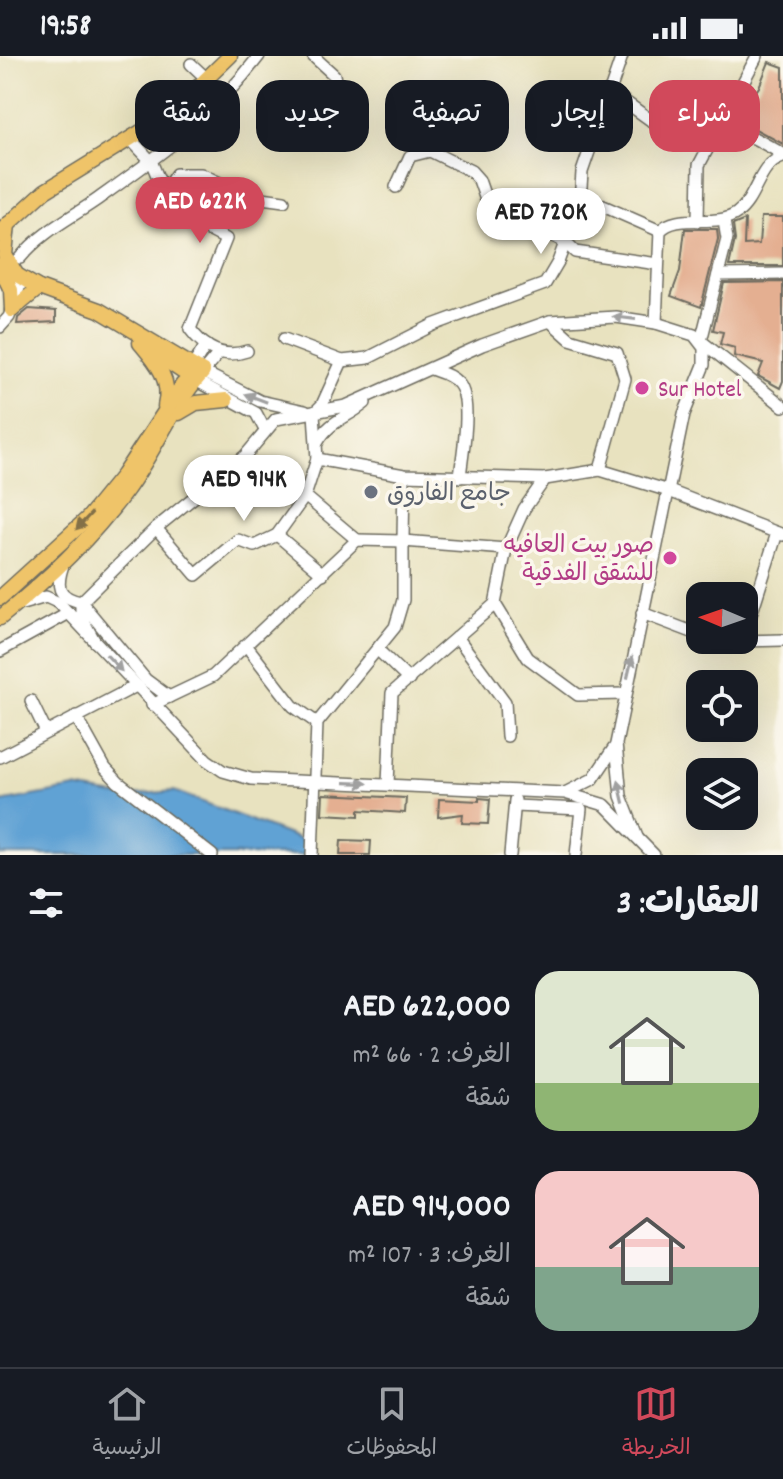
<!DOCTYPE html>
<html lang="ar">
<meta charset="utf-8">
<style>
:root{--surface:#171b24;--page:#242831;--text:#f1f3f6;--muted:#9ea1a6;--line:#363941;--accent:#d1495b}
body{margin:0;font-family:Dekko,"Playpen Sans Arabic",sans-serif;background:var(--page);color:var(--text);direction:rtl;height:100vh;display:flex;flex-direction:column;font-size:30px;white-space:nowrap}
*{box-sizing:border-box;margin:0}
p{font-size:26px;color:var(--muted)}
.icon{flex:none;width:44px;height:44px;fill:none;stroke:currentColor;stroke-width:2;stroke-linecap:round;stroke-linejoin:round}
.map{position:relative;height:799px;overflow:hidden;direction:ltr}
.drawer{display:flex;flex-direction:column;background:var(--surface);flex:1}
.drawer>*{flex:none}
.top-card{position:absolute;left:24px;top:24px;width:736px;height:72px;direction:rtl;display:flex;gap:16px}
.needle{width:52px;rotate:272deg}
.fabs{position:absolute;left:686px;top:526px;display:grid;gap:16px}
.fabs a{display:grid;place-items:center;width:72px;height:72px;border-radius:16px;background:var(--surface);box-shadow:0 8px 32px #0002;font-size:40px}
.price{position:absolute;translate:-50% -68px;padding:0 18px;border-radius:28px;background:#fff;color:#222;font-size:26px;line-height:52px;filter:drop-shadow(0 2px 4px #0008)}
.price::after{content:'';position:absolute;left:50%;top:48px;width:24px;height:18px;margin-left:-12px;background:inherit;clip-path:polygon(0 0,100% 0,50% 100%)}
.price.current{background:var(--accent);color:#fff}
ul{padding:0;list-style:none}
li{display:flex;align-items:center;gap:24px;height:200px;padding:0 24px}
li span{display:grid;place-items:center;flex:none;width:224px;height:160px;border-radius:24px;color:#555}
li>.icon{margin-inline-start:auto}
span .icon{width:96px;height:96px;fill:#fffc;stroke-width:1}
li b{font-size:34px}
h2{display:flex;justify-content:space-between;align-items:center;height:96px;padding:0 24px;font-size:34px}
.tag{padding:0 28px;border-radius:24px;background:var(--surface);box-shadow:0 8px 32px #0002;font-size:28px;line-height:72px}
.tag.current{background:var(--accent);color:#fff}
.status{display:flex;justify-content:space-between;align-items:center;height:56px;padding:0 40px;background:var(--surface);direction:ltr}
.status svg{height:22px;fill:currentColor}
.dock{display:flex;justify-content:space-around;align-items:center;height:112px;border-top:2px solid var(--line);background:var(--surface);font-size:22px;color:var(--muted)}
.dock a{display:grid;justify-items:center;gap:4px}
.dock .current{color:var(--accent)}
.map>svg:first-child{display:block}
.water{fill:#61a2d4;stroke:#466680;stroke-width:2}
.building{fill:#e4af91}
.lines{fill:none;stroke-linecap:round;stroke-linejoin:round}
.minor-casing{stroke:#6d6b5f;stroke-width:14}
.major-casing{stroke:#6d6b5f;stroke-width:17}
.minor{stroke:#fff;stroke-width:11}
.major{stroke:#efc469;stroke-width:14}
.oneway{fill:#a0a0a0}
.oneway2{fill:#837047}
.hotel-dot{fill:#d1479c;stroke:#fbf7ec;stroke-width:3}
.worship-dot{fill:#6b7280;stroke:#fbf7ec;stroke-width:3}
.labels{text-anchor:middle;stroke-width:7;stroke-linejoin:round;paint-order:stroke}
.hotel-label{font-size:24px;fill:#b23c85;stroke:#fbf7ec;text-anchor:start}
.worship-label{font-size:24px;fill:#5b616d;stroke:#fbf7ec;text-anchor:start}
</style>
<div class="status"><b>19:58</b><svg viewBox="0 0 49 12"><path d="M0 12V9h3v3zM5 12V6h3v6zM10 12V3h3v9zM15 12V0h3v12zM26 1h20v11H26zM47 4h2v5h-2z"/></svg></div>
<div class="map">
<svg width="783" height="799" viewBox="0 0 783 799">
<rect width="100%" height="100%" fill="#fbf7ec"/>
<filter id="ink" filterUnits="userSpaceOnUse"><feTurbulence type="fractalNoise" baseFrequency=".0125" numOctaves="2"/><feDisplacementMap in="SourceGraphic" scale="16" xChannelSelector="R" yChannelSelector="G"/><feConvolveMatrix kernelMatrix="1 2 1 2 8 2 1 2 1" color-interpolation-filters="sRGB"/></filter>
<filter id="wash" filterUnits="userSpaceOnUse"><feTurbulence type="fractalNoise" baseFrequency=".006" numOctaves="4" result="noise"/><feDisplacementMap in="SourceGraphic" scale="32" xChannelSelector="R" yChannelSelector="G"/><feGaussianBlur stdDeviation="1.8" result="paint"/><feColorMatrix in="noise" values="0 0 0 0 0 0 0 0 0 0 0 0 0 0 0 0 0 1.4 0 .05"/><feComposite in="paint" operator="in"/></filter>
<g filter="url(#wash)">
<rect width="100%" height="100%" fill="#e8e2bf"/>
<path class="water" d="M 75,732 L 121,740 L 174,735 L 305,785 L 304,799 L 0,799 L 0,746 Z"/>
<g id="blocks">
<g class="building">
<path d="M 769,6 L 783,11 L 783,88 L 737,63 L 759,31 Z"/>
<path d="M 761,161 L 783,161 L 783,210 L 729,210 L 735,184 L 733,169 L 745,164 L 744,189 L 759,188 Z"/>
<path d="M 685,173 L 717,173 L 718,183 L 701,251 L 671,240 L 680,215 Z"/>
<path d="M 783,226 L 783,325 L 780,332 L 758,320 L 763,307 L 734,300 L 735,292 L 720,288 L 723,276 L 713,274 L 724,227 Z"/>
<path d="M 29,253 L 56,255 L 56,266 L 17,268 L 18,262 Z"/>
<path d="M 323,738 L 406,742 L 405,757 L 359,754 L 359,760 L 322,758 Z"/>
<path d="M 479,742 L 490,743 L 488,768 L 462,767 L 463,758 L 438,761 L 439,743 L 479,745 Z"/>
<path d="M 341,784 L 371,785 L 370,799 L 340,799 Z"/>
</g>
</g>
</g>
<g filter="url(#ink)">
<use href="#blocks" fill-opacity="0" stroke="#6d6b5f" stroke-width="2"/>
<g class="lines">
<defs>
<g id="minor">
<path d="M 313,0 L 334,19 L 339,43"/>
<path d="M 191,8 L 208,24"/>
<path d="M 609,34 L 656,68 L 713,82"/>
<path d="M 723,65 L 783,98"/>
<path d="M 131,84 L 151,105 L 172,155 L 226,183 L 190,273 C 205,293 224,303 247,295"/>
<path d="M 396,131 L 410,100 L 430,95 L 471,115 L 479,124 L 487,147 L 565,186 L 575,196 L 658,208"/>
<path d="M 164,136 L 176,118 L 201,118 L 247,140 L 284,145"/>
<path d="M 580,146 L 582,116 L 622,0"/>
<path d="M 698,165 L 699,109 L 757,0"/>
<path d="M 724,165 L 727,183 L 701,285 L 783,350"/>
<path d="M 20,202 C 41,176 71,162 98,143 C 164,96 209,65 259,0"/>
<path d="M 718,219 L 783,218"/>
<path d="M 550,265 L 570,283 L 617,297 L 625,323 L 600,414"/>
<path d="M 656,267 L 660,175 C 677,155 716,173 737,157 C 757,143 758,108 783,101"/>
<path d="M 0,271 L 9,261 L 22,223"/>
<path d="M 284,283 L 342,305 L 368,302 L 433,269 L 545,228 L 558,206 L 580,146 L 594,146 L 660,175"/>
<path d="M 219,297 L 203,316 L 260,345 L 305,355"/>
<path d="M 193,310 L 206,289"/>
<path d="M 431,313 C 441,317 452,319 459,328 C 473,346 462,399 460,421"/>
<path d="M 195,324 L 256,357 L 265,374"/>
<path d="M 314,357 L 322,349 L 342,305"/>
<path d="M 317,387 C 330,364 346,363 365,347"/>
<path d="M 317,403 L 404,419 L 545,423 L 600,414 L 669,435 L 783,479"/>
<path d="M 305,440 L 357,484"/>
<path d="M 156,472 L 196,519 L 238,484 L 254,490 L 277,479 L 305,440 L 317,403 L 314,357"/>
<path d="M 277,479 L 323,518"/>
<path d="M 63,509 C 56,530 57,541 81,546 L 146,624 L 169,641"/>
<path d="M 22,548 L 46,541 L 59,547 L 207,704 L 223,715 L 251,723 L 565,737 L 605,749 L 654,799"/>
<path d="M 495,548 L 528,602 L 578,639 L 624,638"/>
<path d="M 642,557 L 700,579"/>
<path d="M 457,581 L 505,646 L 507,680"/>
<path d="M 744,581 L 777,477"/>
<path d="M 715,584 L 731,588 L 742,584"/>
<path d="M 741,585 L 783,584"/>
<path d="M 95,586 L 81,560 L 81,546 L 156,472 L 245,400 L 276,363 L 346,350 L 482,289 L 550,265 L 616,261 L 656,267 L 694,279 L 704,292 L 704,309 L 684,358 L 616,688 L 621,740 L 637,781"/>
<path d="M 246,589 L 293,650 L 317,667"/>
<path d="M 378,594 L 409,624"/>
<path d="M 0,595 L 69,557"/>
<path d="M 31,645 L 46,676"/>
<path d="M 152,649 L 213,620 L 357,484 L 403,485 L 404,419"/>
<path d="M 76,660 L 105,712 L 118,726 L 212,799"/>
<path d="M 0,701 L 136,630"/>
<path d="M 388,728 L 392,637 L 495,548 L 506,493 L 524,453 L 545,423"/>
<path d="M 567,736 L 593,723 L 614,692"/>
<path d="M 515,750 L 581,753 L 576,799"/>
<path d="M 312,799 L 317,667 L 395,571 L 403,544 L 403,485 L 506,493"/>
<path d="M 510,799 L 515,744"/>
</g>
<g id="major">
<path d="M 8,168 L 5,199 L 15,216"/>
<path d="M 0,176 L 45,135 L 170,58 L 230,0"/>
<path d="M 0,209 L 39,232 L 99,254 L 203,316 C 172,350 154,397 126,435 C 91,483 46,525 0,562"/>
<path d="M 0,211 L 11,234 L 12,254"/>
<path d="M 12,254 L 39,232"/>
<path d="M 140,287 C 156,306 172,324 165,350"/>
<path d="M 159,300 L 195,324"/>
<path d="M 179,357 L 196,347 L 226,344"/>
<path d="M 0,542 L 88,462 L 123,419 L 183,328"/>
</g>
</defs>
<use href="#minor" class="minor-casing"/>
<use href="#major" class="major-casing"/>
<use href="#minor" class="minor"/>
<use href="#major" class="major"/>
</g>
<defs><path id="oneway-solid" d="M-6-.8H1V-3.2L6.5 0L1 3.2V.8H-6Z" transform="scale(2)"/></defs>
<g class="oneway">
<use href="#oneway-solid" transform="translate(624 262) rotate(-173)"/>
<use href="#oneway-solid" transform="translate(256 342) rotate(-159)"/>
<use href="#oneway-solid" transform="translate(114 607) rotate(47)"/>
<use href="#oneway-solid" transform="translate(630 611) rotate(-77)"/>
<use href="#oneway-solid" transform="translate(356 727) rotate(2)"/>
<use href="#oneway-solid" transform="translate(621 736) rotate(-103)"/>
</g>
<use class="oneway2" href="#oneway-solid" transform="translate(84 465) rotate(133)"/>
</g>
<g class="hotel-dot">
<circle cx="642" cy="332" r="8"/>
<circle cx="670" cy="502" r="8"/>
</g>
<circle class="worship-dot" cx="371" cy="436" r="8"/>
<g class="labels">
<g class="hotel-label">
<text x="658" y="340">Sur Hotel</text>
<text x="654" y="496" text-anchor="end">صور بيت العافيه<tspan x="654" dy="28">للشقق الفدقية</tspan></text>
</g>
<g class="worship-label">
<text x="387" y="444">جامع الفاروق</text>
</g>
</g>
</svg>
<div class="fabs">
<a><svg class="needle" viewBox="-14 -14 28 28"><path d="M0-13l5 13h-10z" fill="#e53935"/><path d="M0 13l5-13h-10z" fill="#9ea1a6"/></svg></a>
<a><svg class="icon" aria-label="locate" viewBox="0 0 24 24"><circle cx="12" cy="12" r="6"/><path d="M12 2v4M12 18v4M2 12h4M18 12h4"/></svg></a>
<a><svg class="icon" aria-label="layers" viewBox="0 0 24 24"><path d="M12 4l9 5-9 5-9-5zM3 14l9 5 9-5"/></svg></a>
</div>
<b class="price current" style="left:200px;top:189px">AED 622K</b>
<b class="price" style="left:541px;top:200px">AED 720K</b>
<b class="price" style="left:244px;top:467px">AED 914K</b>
<div class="top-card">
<a class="tag current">شراء</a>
<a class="tag">إيجار</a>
<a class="tag">تصفية</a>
<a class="tag">جديد</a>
<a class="tag">شقة</a>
</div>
</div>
<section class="drawer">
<h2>العقارات: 3<svg class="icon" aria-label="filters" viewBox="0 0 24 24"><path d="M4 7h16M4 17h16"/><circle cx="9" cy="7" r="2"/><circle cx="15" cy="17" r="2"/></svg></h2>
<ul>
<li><span style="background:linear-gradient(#dfe7d0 70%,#8fb573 0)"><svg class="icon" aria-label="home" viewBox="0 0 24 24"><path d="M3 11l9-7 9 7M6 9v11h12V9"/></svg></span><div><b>AED 622,000</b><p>الغرف: 2 · 66 m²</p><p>شقة</p></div></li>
<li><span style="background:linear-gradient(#f6c9c9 60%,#7fa58c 0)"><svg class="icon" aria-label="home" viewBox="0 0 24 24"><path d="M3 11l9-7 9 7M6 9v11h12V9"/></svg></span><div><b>AED 914,000</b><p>الغرف: 3 · 107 m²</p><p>شقة</p></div></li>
</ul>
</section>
<nav class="dock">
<a class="current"><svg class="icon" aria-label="map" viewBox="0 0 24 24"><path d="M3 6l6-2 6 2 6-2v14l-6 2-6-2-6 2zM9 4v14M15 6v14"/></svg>الخريطة</a>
<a><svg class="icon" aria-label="saved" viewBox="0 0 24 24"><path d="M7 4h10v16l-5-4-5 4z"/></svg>المحفوظات</a>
<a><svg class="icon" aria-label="home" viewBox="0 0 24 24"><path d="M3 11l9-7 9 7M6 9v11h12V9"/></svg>الرئيسية</a>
</nav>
